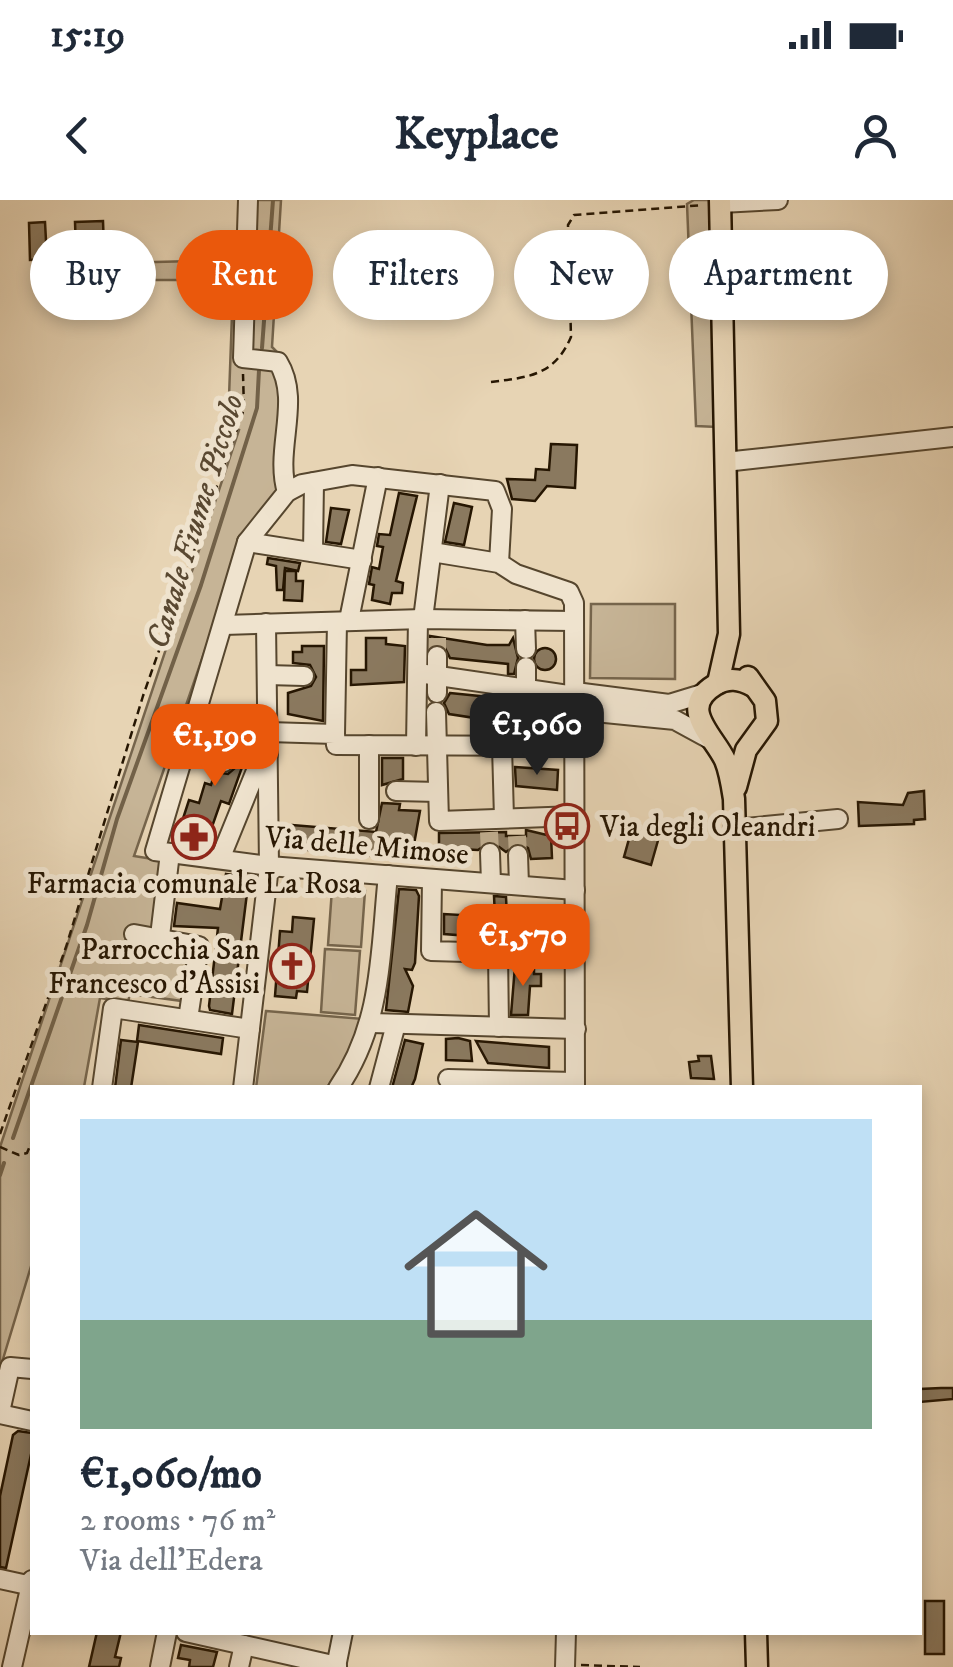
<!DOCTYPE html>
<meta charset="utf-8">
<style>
:root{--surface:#fff;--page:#f2f2f3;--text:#1f2937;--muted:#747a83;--line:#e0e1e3;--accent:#ea580c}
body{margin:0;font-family:"IM FELL DW Pica",serif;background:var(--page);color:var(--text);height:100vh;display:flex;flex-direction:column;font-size:38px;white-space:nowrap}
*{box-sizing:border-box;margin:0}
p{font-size:32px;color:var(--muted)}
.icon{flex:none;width:55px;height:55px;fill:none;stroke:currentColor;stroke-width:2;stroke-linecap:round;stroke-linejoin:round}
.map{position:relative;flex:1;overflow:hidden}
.drawer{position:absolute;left:30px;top:885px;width:892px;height:550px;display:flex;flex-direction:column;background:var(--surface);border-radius:0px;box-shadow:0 5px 15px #0003}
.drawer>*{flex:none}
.hud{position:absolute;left:30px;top:30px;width:895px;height:90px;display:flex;gap:20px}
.price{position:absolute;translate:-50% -85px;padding:0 22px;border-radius:20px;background:var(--accent);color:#fff;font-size:32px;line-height:65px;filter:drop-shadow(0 2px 5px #0008)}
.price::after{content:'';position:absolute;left:50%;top:60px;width:30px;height:22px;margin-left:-15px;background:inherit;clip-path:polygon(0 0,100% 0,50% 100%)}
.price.on{background:#222;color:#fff}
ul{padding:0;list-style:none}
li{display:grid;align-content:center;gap:20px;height:530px;padding:0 50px}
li+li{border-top:2px solid var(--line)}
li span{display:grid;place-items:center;height:310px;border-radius:0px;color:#555}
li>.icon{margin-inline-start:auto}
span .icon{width:180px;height:180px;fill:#fffc;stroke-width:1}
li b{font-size:42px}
.chip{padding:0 35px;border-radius:45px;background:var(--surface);box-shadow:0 5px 15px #0003;font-size:35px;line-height:90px}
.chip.on{background:var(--accent);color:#fff}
.status{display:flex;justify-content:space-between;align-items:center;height:70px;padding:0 50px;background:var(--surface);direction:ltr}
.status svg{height:28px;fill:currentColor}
header{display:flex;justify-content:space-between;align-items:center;height:130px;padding:0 50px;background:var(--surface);font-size:45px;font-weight:700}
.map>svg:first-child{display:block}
.green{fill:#c6b496;stroke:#76654c;stroke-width:2.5}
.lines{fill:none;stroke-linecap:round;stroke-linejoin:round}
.stream{stroke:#726148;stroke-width:4}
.building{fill:#8a795f;stroke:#261602;stroke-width:2.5}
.minor-tunnel{stroke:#c0ae90;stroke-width:18;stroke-dasharray:18 9;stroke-linecap:butt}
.minor-casing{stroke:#56462e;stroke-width:22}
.major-casing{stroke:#261602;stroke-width:25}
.path{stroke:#261602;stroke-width:2.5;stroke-dasharray:8 5;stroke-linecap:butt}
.minor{stroke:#efe3ce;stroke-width:18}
.major{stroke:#e7d4b4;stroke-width:20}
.labels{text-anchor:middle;stroke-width:10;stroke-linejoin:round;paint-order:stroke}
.poi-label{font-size:30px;fill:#261602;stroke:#efe3ce;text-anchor:start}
.street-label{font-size:30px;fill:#261602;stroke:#efe3ce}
.water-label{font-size:32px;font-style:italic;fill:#594831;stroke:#efe3ce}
</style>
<div class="status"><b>15:19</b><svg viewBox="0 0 49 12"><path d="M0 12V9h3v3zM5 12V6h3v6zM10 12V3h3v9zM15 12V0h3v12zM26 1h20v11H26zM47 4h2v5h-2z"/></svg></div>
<header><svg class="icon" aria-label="back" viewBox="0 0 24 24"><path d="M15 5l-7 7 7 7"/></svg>Keyplace<svg class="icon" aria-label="person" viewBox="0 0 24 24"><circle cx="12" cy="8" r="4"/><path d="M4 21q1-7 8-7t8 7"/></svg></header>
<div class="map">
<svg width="953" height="1467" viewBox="0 0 953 1467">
<rect width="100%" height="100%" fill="#e7d4b4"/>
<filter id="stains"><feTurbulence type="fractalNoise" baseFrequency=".002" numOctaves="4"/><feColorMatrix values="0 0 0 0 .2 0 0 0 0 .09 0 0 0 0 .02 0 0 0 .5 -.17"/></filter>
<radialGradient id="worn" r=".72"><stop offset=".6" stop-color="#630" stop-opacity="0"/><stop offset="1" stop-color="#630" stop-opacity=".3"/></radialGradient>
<g class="green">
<path d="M 255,0 L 281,0 L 272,147 L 288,163 L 289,181 L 250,154 Z"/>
<path d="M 694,0 L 709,0 L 717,227 L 696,226 L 687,4 Z"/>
<path d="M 233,60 L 239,66 L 240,161 L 272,164 L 282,183 L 280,286 L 243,340 L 134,656 L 165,661 L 156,731 L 128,729 L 125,743 L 188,749 L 182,801 L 130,794 L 128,802 L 100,798 L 84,887 L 32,888 L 32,1063 L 0,1169 L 0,947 L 239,230 L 228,225 L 233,87 L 213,80 L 117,80 L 117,63 Z"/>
<path d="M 591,404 L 675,404 L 675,479 L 590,478 Z"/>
<path d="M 332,689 L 365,691 L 361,747 L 328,745 Z"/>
<path d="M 325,749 L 360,751 L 355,815 L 321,812 Z"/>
<path d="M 266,811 L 364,819 L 341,871 L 327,887 L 256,888 Z"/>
</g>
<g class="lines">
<g class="stream">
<path d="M 262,148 L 273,0"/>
<path d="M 13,938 L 87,725 L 117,619 L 201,385 L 257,208 L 259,170"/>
<path d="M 0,975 L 4,963"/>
</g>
</g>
<g class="building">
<path d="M 103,21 L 104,49 L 76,50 L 75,22 Z"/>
<path d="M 45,22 L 47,59 L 30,60 L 29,23 Z"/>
<path d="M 551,244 L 577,245 L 575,288 L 547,286 L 535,301 L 512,299 L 507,279 L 535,280 L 536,269 L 549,270 Z"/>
<path d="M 399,293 L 417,296 L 396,381 L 403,383 L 402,393 L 392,393 L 390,404 L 372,400 L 374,385 L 369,384 L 372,367 L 379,369 L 383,347 L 377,346 L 379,334 L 390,335 Z"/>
<path d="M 454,303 L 472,307 L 464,345 L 445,342 Z"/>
<path d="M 331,308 L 349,310 L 341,344 L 326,342 Z"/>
<path d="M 268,358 L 300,363 L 298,371 L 285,368 L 283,390 L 277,390 L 276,366 L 267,364 Z"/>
<path d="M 285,371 L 296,371 L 296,381 L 303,381 L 302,401 L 284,400 Z"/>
<path d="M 430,436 L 487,445 L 509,445 L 513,438 L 518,458 L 514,474 L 508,474 L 508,464 L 450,458 L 444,446 L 430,446 Z"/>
<path d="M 366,438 L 386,438 L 386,444 L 405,446 L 404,482 L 351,485 L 351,470 L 366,470 Z"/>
<path d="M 302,446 L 324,446 L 323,521 L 288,514 L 288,493 L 311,486 L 316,477 L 310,465 L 293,463 L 293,452 L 302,452 Z"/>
<circle cx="545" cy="459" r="11"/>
<path d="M 450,493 L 509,499 L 519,514 L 514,524 L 449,514 L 444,503 Z"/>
<circle cx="545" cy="517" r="10"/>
<path d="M 214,528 L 252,539 L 229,604 L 221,601 L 206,644 L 178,634 L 189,600 L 199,603 L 205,583 L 211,585 L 215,572 L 228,574 L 236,567 L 232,553 L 210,543 Z"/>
<path d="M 382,558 L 403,558 L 403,579 L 382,585 Z"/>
<path d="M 515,567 L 558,570 L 557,590 L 516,586 Z"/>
<path d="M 924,591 L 925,619 L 914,620 L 914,624 L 859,626 L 858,602 L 903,605 L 908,593 Z"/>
<path d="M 382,603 L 400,604 L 399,610 L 420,611 L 413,650 L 424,650 L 423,661 L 288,648 L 282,644 L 284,627 L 292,625 L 376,632 Z"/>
<path d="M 526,630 L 551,636 L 552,658 L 531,659 L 528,648 L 519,643 L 506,652 L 491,641 L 478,650 L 439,648 L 439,633 L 506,632 L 506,636 L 526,636 Z"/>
<path d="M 640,632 L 659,637 L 651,665 L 624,657 L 629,639 L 635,640 Z"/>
<path d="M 226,674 L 249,677 L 232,814 L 210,810 L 209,806 L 218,728 L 174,726 L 177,703 L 220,709 Z"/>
<path d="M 399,689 L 416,690 L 419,696 L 415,763 L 412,770 L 405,769 L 413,786 L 408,812 L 386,810 Z"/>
<path d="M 494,696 L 506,697 L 507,718 L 551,722 L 550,742 L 444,734 L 444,714 L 495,717 Z"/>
<path d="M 293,717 L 314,719 L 307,792 L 297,791 L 296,798 L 275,796 L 280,731 L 292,732 Z"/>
<path d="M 515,766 L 534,766 L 534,774 L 541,774 L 541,786 L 530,786 L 528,815 L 511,815 Z"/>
<path d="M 139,825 L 223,838 L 221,854 L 137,841 Z"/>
<path d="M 458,838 L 470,841 L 472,861 L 446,860 L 446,839 Z"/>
<path d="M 121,840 L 138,842 L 131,888 L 115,888 Z"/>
<path d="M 405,840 L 423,844 L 415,879 L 411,888 L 392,888 Z"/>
<path d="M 476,841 L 549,847 L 549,868 L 488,863 Z"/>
<path d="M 698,856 L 711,856 L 714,879 L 691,878 L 689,862 L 699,861 Z"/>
<path d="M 941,1188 L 953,1188 L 953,1199 L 920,1202 L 920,1189 Z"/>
<path d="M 18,1231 L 32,1233 L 32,1250 L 6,1368 L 0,1367 L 0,1296 L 13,1235 Z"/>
<rect x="925" y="1401" width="19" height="53"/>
<path d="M 97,1432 L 121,1432 L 115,1457 L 121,1458 L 119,1467 L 89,1467 Z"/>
<path d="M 181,1445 L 217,1452 L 213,1467 L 189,1467 L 190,1460 L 178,1458 Z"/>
</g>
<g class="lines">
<g class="minor-tunnel">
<path d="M 437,456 L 437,436"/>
<path d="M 489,632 L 490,653"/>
<path d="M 517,636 L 518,655"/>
</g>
<defs>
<g id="minor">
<path d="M 248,0 L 243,158 L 278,162 C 302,201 274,249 287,292"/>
<path d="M 721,3 L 778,0"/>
<path d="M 725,262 L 953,237"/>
<path d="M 247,342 L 362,360"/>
<path d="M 313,352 L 314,282"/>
<path d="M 432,352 L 499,363 L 516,374 L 569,392 L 574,403 L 575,888"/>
<path d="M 499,363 L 502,309 L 495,291 L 352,275 L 302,284 L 287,292 L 247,342 L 155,651 L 269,666 L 575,690"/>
<path d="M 423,419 L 440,284"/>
<path d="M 349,420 L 378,277"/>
<path d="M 525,420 L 526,449"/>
<path d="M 224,425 L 423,419 L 574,421"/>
<path d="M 526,467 L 526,504"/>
<path d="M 425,474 L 575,496"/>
<path d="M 267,475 L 304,476"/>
<path d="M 575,492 L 669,504 L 705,493"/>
<path d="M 437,493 L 437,456"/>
<path d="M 575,510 L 675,520 L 708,538"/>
<path d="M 436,512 L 439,621 L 575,616"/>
<path d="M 526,524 L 526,546"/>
<path d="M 268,532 L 335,534 L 336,545 L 575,546"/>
<path d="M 335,534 L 337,422"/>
<path d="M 416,546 L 418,419"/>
<path d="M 502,546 L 504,618"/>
<path d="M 186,550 L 224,562"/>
<path d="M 396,591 L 438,592"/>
<path d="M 369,619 L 369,545"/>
<path d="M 735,629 L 838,619"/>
<path d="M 490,653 L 491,683"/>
<path d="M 518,655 L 519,685"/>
<path d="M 220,659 L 258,566 L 268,554"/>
<path d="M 432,679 L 431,751 L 575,755"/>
<path d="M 134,734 L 199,746 L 188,819"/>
<path d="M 160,736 L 170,653"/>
<path d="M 498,753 L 499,827"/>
<path d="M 372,823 L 576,829"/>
<path d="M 448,879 L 575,882"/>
<path d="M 102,888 L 113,808 L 250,829"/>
<path d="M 243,888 L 269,666 L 266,423"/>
<path d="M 338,888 C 383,823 380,751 388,675"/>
<path d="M 379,888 L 396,824"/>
<path d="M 0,1212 L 10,1167 L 32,1169"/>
<path d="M 0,1214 L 32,1221"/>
<path d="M 0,1379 L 32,1386"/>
<path d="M 186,1432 L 337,1466"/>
<path d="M 12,1467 L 32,1380"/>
<path d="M 160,1467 L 167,1432"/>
<path d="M 239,1467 L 244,1445"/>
<path d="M 336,1467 L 343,1432"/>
<path d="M 565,1467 L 566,1432"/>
</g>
<g id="major">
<path d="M 718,483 L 729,434 L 720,0"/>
<path d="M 736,587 L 746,550 L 767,521 L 765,501 L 748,477"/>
<path d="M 742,888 L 734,599 C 732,586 730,572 725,560 C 714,536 677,508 715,485 C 728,477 740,479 753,486"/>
<path d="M 756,1432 L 757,1467"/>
</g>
</defs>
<use href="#minor" class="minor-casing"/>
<use href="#major" class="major-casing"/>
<g class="path">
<path d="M 491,182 C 529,177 554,176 571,137 L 568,25 L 574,15 L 703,5"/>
<path d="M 0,934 L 66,747 L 143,496 L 244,209 L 243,174"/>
<path d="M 0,947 L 19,955 L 27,953 L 32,941"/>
<path d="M 581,1465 L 640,1467"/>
</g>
<use href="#minor" class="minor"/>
<use href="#major" class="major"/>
</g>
<defs>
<symbol id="bus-ring" viewBox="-11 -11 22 22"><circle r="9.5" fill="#efe3ce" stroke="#8f2418" stroke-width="1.5"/><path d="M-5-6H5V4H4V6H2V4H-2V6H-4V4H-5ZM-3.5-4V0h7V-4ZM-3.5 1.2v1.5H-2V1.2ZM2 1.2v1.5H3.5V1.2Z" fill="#8f2418"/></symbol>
<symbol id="pharmacy-ring" viewBox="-11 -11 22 22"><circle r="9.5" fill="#efe3ce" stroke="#8f2418" stroke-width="1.5"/><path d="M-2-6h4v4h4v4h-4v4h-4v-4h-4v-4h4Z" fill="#8f2418"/></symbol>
<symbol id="church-ring" viewBox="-11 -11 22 22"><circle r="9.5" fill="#efe3ce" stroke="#8f2418" stroke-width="1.5"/><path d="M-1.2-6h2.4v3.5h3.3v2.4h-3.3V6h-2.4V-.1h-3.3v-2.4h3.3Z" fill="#8f2418"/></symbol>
</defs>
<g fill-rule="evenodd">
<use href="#bus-ring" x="542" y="601" width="50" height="50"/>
<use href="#pharmacy-ring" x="169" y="612" width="50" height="50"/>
<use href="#church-ring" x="267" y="741" width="50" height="50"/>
</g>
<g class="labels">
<g class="poi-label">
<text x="600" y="636">Via degli Oleandri</text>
<text x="194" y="693" text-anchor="middle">Farmacia comunale La Rosa</text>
<text x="260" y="759" text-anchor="end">Parrocchia San<tspan x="260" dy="34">Francesco d'Assisi</tspan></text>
</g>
<g class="street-label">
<text transform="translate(367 645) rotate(5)" y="10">Via delle Mimose</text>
</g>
<g class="water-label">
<text transform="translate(194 321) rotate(-73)" y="11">Canale Fiume Piccolo</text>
</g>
</g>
<rect width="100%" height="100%" filter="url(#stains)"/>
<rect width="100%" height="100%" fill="url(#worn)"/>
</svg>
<b class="price on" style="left:537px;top:578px">€1,060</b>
<b class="price" style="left:215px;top:589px">€1,190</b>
<b class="price" style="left:523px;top:789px">€1,570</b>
<div class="hud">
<a class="chip">Buy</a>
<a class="chip on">Rent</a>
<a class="chip">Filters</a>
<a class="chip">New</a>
<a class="chip">Apartment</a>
</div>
<section class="drawer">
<ul>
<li><span style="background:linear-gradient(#bfe0f5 65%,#7fa58c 0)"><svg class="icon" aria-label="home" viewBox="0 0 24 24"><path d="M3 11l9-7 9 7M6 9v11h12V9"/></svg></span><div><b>€1,060/mo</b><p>2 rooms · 76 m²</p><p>Via dell'Edera</p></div></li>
</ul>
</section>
</div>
